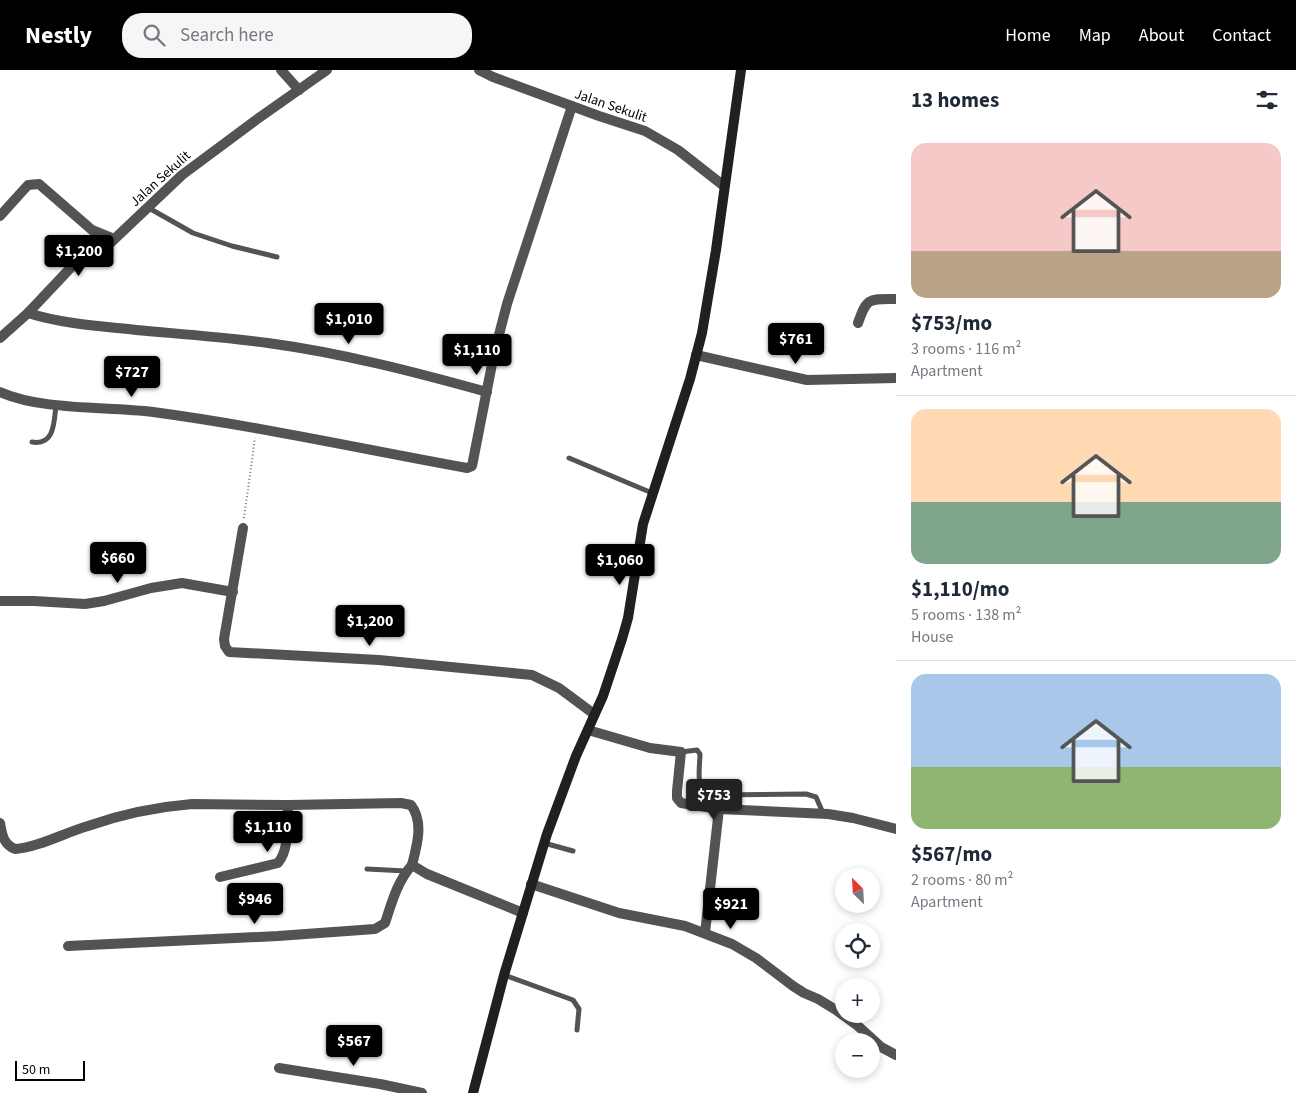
<!DOCTYPE html>
<meta charset="utf-8">
<style>
:root{--surface:#fff;--page:#f6f6f7;--text:#1f2937;--muted:#747a83;--line:#e0e1e3;--accent:#000}
body{margin:0;font-family:"Source Sans 3",sans-serif;background:var(--page);color:var(--text);height:100vh;display:flex;flex-direction:column;font-size:19px;white-space:nowrap}
*{box-sizing:border-box;margin:0}
p{font-size:16px;color:var(--muted)}
.icon{flex:none;width:28px;height:28px;fill:none;stroke:currentColor;stroke-width:2;stroke-linecap:round;stroke-linejoin:round}
.map{position:relative;flex:1;overflow:hidden}
.drawer{display:flex;flex-direction:column;background:var(--surface);width:400px}
.drawer>*{flex:none}
.needle{width:32px;rotate:336deg}
.fabs{position:absolute;left:835px;top:798px;display:grid;gap:10px}
.fabs a{display:grid;place-items:center;width:45px;height:45px;border-radius:50%;background:var(--surface);box-shadow:0 2px 8px #0003;font-size:25px}
.scale{position:absolute;left:15px;bottom:12px;width:70px;box-sizing:border-box;padding-left:5px;border:2px solid #000;border-top:0;font-size:14px;line-height:18px;white-space:nowrap;color:#000;-webkit-text-stroke:4px #fff;paint-order:stroke}
.price{position:absolute;translate:-50% -42px;padding:0 11px;border-radius:5px;background:var(--accent);color:#fff;font-size:16px;line-height:32px;filter:drop-shadow(0 1px 2px #0008)}
.price::after{content:'';position:absolute;left:50%;top:30px;width:15px;height:11px;margin-left:-8px;background:inherit;clip-path:polygon(0 0,100% 0,50% 100%)}
.price.current{background:#222;color:#fff}
ul{padding:0;list-style:none}
li{display:grid;align-content:center;gap:10px;height:265px;padding:0 15px}
li+li{border-top:1px solid var(--line)}
li span{display:grid;place-items:center;height:155px;border-radius:15px;color:#555}
li>.icon{margin-inline-start:auto}
span .icon{width:90px;height:90px;fill:#fffc;stroke-width:1}
li b{font-size:21px}
h2{display:flex;justify-content:space-between;align-items:center;height:60px;padding:0 15px;font-size:21px}
header{display:flex;align-items:center;gap:30px;box-sizing:border-box;height:70px;padding:0 25px;background:var(--accent);color:#fff}
header strong{font-size:24px}
nav{display:flex;gap:28px;margin-inline-start:auto;font-size:18px}
.search{width:350px;height:45px;background:var(--page);display:flex;align-items:center;gap:12px;box-sizing:border-box;padding:0 18px;border-radius:20px;color:var(--muted);font-size:19px}
main{display:flex;flex:1;min-height:0}
.map>svg:first-child{display:block}
.lines{fill:none;stroke-linecap:round;stroke-linejoin:round}
.path{stroke:#757575;stroke-width:2;stroke-dasharray:1 2.5;stroke-linecap:butt}
.lane{stroke:#535353;stroke-width:5}
.street{stroke:#535353;stroke-width:10}
.secondary{stroke:#202020;stroke-width:10}
.labels{text-anchor:middle;stroke-width:4;stroke-linejoin:round;paint-order:stroke}
.street-label{font-size:14px;fill:#000;stroke:#fff}
</style>
<header>
<strong>Nestly</strong>
<div class="search"><svg class="icon" aria-label="search" viewBox="0 0 24 24"><circle cx="10" cy="10" r="6"/><path d="M15 15l6 6"/></svg>Search here</div>
<nav><a>Home</a><a>Map</a><a>About</a><a>Contact</a></nav>
</header>
<main>
<div class="map">
<svg width="896" height="1023" viewBox="0 0 896 1023">
<rect width="100%" height="100%" fill="#fff"/>
<g class="lines">
<path class="path" d="M 244,448 L 255,368"/>
<g class="lane">
<path d="M 147,137 L 193,163 L 232,176 L 277,187"/>
<path d="M 32,372 C 55,376 54,351 56,335"/>
<path d="M 569,388 L 652,423"/>
<path d="M 681,682 L 697,680 L 700,684 C 700,696 695,718 708,725 L 806,724 L 816,727 L 823,743"/>
<path d="M 544,773 L 573,781"/>
<path d="M 367,799 L 406,801"/>
<path d="M 504,905 L 573,930 L 579,939 L 577,960"/>
</g>
<g class="street">
<path d="M 281,0 L 299,20"/>
<path d="M 479,0 L 493,7 L 599,46 L 645,61 L 678,80 L 724,116"/>
<path d="M 0,146 L 28,115 L 39,114 L 92,160 L 114,169"/>
<path d="M 28,243 C 63,254 99,256 136,260 C 180,264 224,267 268,273 C 342,283 415,302 487,322"/>
<path d="M 858,253 C 867,227 869,229 896,229"/>
<path d="M 0,268 L 28,243 L 78,190 L 105,178 L 182,105 L 256,50 L 327,0"/>
<path d="M 696,285 L 807,310 L 896,308"/>
<path d="M 0,322 C 43,341 107,336 153,342 C 258,356 362,379 467,398 L 472,396 L 494,284 L 507,234 L 572,36"/>
<path d="M 243,458 L 224,569 L 225,576 L 229,582 L 379,590 L 532,605 L 559,618 L 594,644"/>
<path d="M 0,531 L 34,531 L 85,534 L 104,531 L 151,518 L 182,513 L 233,522"/>
<path d="M 588,660 L 650,678 L 681,682 L 677,721 L 677,728 L 681,733 L 719,739 L 828,744 L 853,748 L 896,759"/>
<path d="M 0,753 C 2,764 3,774 15,779 C 39,777 64,763 88,756 C 122,744 156,737 192,734 L 288,735 L 401,733 L 411,735 C 424,752 417,775 412,795 L 427,804 L 523,843"/>
<path d="M 220,807 L 278,793 C 290,778 287,753 288,735"/>
<path d="M 531,814 L 619,843 L 685,856 L 732,874 L 756,888 L 793,916 L 804,923 L 818,929 L 836,940 L 858,956 L 881,977 L 896,985"/>
<path d="M 705,863 L 719,739"/>
<path d="M 68,876 L 278,866 L 375,859 L 385,853 C 392,832 397,812 412,795"/>
<path d="M 279,998 L 380,1014 L 422,1023"/>
</g>
<path class="secondary" d="M 473,1023 L 504,905 L 547,764 L 576,686 L 603,626 L 622,569 L 628,548 L 643,454 L 690,309 L 702,263 L 716,180 L 741,0"/>
</g>
<g class="labels">
<g class="street-label">
<text transform="translate(611 35) rotate(19)" y="5">Jalan Sekulit</text>
<text transform="translate(160 108) rotate(-42)" y="5">Jalan Sekulit</text>
</g>
</g>
</svg>
<div class="fabs">
<a><svg class="needle" viewBox="-14 -14 28 28"><path d="M0-13l5 13h-10z" fill="#e53935"/><path d="M0 13l5-13h-10z" fill="#747a83"/></svg></a>
<a><svg class="icon" aria-label="locate" viewBox="0 0 24 24"><circle cx="12" cy="12" r="6"/><path d="M12 2v4M12 18v4M2 12h4M18 12h4"/></svg></a>
<a>+</a>
<a>−</a>
</div>
<div class="scale">50 m</div>
<b class="price" style="left:79px;top:207px">$1,200</b>
<b class="price" style="left:349px;top:275px">$1,010</b>
<b class="price" style="left:796px;top:295px">$761</b>
<b class="price" style="left:477px;top:306px">$1,110</b>
<b class="price" style="left:132px;top:328px">$727</b>
<b class="price" style="left:118px;top:514px">$660</b>
<b class="price" style="left:620px;top:516px">$1,060</b>
<b class="price" style="left:370px;top:577px">$1,200</b>
<b class="price current" style="left:714px;top:751px">$753</b>
<b class="price" style="left:268px;top:783px">$1,110</b>
<b class="price" style="left:255px;top:855px">$946</b>
<b class="price" style="left:731px;top:860px">$921</b>
<b class="price" style="left:354px;top:997px">$567</b>
</div>
<section class="drawer">
<h2>13 homes<svg class="icon" aria-label="filters" viewBox="0 0 24 24"><path d="M4 7h16M4 17h16"/><circle cx="9" cy="7" r="2"/><circle cx="15" cy="17" r="2"/></svg></h2>
<ul>
<li><span style="background:linear-gradient(#f6c9c9 70%,#b9a48a 0)"><svg class="icon" aria-label="home" viewBox="0 0 24 24"><path d="M3 11l9-7 9 7M6 9v11h12V9"/></svg></span><div><b>$753/mo</b><p>3 rooms · 116 m²</p><p>Apartment</p></div></li>
<li><span style="background:linear-gradient(#ffd9b3 60%,#7fa58c 0)"><svg class="icon" aria-label="home" viewBox="0 0 24 24"><path d="M3 11l9-7 9 7M6 9v11h12V9"/></svg></span><div><b>$1,110/mo</b><p>5 rooms · 138 m²</p><p>House</p></div></li>
<li><span style="background:linear-gradient(#a9c7e8 60%,#8fb573 0)"><svg class="icon" aria-label="home" viewBox="0 0 24 24"><path d="M3 11l9-7 9 7M6 9v11h12V9"/></svg></span><div><b>$567/mo</b><p>2 rooms · 80 m²</p><p>Apartment</p></div></li>
</ul>
</section>
</main>
